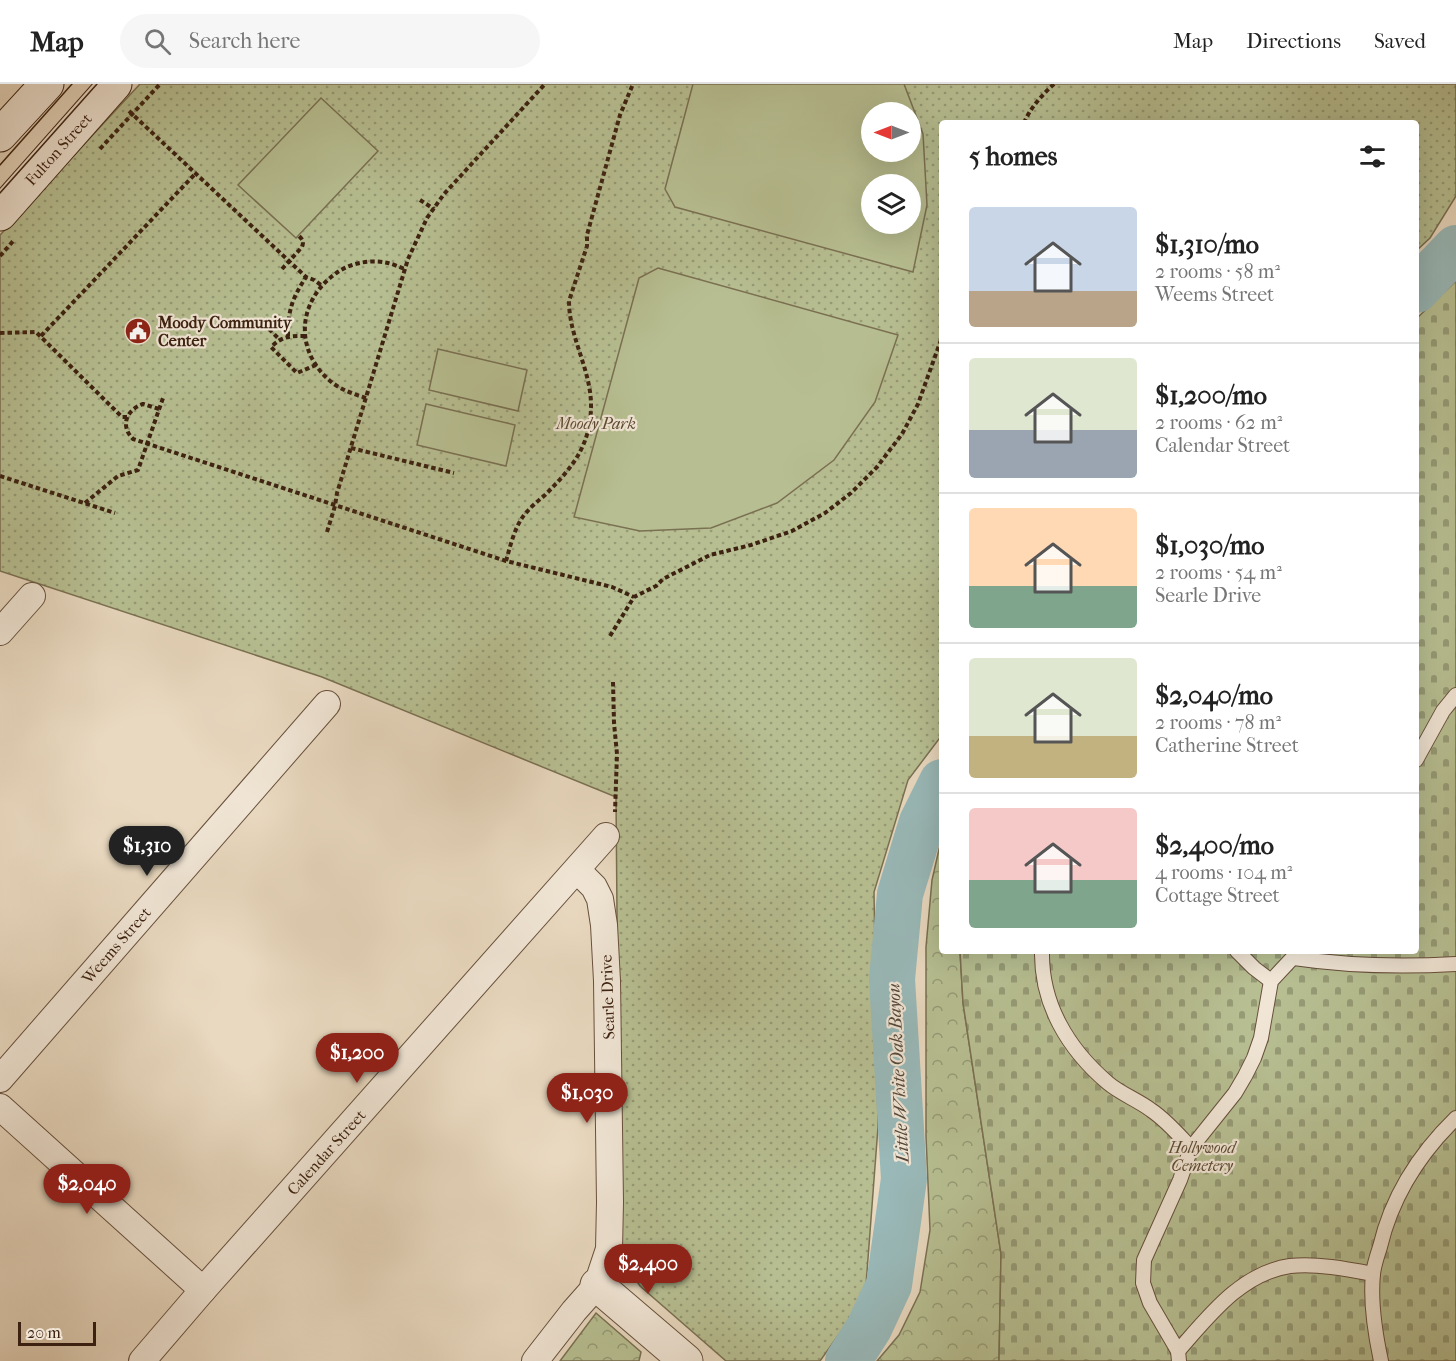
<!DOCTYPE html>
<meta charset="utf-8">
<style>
:root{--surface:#fff;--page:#f6f6f6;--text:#222;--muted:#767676;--line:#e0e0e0;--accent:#8f2418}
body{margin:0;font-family:"IM FELL French Canon",serif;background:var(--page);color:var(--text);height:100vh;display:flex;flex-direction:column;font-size:22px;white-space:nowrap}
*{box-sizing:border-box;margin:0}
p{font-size:20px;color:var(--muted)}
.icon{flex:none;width:33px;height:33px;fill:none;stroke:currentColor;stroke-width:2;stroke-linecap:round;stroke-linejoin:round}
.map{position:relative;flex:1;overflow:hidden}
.panel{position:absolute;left:939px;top:36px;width:480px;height:834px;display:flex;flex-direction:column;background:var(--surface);border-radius:6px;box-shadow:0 6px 24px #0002}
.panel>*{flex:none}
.needle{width:39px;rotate:270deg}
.buttons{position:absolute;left:861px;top:18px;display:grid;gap:12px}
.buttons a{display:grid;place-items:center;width:60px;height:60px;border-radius:50%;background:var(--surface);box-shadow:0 6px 24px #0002;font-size:30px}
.scale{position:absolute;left:18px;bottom:15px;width:78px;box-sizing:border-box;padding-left:6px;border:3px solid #3d2211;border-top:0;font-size:16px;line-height:21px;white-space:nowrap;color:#3d2211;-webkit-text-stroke:4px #f1e6d6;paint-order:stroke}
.price{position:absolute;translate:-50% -51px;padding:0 14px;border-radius:21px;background:var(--accent);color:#fff;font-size:20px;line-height:39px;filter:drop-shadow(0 2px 3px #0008)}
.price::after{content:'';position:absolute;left:50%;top:36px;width:18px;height:14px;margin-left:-9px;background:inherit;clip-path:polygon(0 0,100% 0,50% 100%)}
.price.selected{background:#222;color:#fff}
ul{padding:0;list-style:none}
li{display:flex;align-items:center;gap:18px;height:150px;padding:0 30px}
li+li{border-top:2px solid var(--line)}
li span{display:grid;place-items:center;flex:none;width:168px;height:120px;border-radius:6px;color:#555}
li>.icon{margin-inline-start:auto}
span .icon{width:72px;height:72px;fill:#fffc;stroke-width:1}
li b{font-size:26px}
h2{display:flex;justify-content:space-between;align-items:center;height:72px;padding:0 30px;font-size:26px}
header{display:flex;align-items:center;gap:36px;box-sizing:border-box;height:84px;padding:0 30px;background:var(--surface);border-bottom:2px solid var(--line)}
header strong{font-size:28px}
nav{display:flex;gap:33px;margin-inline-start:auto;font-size:21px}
.search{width:420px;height:54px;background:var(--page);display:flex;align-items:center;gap:15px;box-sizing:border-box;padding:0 21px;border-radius:33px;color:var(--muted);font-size:22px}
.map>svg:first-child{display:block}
.forest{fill:url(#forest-crowns);stroke:#7a7052;stroke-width:1.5}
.cemetery{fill:url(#cemetery-stones);stroke:#7a7052;stroke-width:1.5}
.park{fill:url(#park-dots);stroke:#7a7052;stroke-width:1.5;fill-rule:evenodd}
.garden{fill:#b7bf92;stroke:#7a7052;stroke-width:1.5;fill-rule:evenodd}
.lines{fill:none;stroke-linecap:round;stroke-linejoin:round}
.river{stroke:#99b9b9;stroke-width:46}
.service-casing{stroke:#68503d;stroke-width:16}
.minor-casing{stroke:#68503d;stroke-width:28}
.tertiary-casing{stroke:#68503d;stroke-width:35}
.secondary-casing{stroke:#3d2211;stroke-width:35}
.path{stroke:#3d2211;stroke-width:4;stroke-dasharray:4.5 3;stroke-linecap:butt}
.service{stroke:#f1e6d6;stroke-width:14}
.minor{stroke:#f1e6d6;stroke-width:26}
.tertiary{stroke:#f1e6d6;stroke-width:33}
.secondary{stroke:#f1e6d6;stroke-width:33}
.tram{stroke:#3d2211;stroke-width:1.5}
.labels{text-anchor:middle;stroke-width:4.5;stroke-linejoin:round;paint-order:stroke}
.street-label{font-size:16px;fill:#3d2211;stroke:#f1e6d6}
.poi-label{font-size:16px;font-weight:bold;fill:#3d2211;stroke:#f1e6d6;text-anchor:start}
.park-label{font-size:16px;font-style:italic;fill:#5c4931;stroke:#f1e6d6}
.water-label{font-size:18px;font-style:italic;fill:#54483b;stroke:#f1e6d6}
</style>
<header>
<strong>Map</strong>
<div class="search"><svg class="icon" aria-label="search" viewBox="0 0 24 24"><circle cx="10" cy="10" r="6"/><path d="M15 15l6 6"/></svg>Search here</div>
<nav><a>Map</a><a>Directions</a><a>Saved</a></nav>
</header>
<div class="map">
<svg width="1456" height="1277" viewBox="0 0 1456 1277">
<defs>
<pattern id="forest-crowns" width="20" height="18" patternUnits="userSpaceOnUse" patternTransform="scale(1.5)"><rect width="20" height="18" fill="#b7bf92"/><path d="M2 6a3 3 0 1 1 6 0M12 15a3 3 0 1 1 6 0" fill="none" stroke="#969b76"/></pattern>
<pattern id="cemetery-stones" width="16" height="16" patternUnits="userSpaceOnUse" patternTransform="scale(1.5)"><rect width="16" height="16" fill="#b7bf92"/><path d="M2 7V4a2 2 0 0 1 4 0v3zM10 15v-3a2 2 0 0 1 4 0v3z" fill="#969b76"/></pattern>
<pattern id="park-dots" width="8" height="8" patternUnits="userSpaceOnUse" patternTransform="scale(1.5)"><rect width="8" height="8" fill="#b7bf92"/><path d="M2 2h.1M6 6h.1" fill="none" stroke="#969b76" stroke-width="1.8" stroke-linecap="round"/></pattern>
</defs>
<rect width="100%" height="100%" fill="#e9d9c0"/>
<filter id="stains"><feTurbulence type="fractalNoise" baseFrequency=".00333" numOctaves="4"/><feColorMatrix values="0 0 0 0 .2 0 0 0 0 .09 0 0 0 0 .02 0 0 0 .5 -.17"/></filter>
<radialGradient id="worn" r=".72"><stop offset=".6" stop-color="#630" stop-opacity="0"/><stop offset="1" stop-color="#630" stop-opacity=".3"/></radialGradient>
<g class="forest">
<path d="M 942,752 L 942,867 L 960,867 L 963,919 L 1001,1170 L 999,1277 L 877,1277 L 899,1251 L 920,1208 L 930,1146 L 926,1052 L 926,863 L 932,796 Z"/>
<path d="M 596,1229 L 641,1268 L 639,1277 L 560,1277 Z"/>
</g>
<path class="cemetery" d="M 1456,197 L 1456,1277 L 999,1277 L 1001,1170 L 963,919 L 960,867 L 1416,867 L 1416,235 Z"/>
<path class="park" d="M 140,0 L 1456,0 L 1456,112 L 1430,154 L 1416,167 L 1416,39 L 942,39 L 942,651 L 908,696 L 874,808 L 878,1043 L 865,1214 L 820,1277 L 726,1277 L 640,1202 L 620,1173 L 616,713 L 322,593 L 0,487 L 0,151 ZM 872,28 L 910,28 L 910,68 L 872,68 ZM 872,100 L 910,100 L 910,140 L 872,140 Z"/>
<g class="garden">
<path d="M 693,0 L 904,0 L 923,50 L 927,121 L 913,188 L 675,123 L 665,105 ZM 910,28 L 910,68 L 872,68 L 872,28 ZM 910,100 L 910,140 L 872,140 L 872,100 Z"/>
<path d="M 321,14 L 378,67 L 296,154 L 238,101 Z"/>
<path d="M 658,184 L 898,251 L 875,318 L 834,376 L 777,419 L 711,444 L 640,447 L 574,433 L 639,194 Z"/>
<path d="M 438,265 L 527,286 L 518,327 L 429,306 Z"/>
<path d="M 426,320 L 515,341 L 506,382 L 417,361 Z"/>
</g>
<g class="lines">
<g class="river">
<path d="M 1416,206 L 1456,164"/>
<path d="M 848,1277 L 869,1244 L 889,1201 L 904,1095 L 892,895 L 900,810 L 922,738 L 942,698"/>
</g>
<defs>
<g id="service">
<path d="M 1416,676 L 1443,627 L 1456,611"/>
<path d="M 1042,867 C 1041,920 1068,965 1108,999 C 1121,1010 1138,1016 1151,1026 C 1166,1036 1179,1051 1191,1064"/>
<path d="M 1237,867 L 1254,884 L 1271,897"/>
<path d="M 1294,874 C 1348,882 1402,883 1456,880"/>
<path d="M 1178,1267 C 1208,1233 1241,1189 1290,1182 C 1316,1179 1347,1185 1373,1190"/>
<path d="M 1179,1277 L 1178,1267 L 1150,1219 L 1143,1199 L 1144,1176 L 1180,1096 L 1191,1064 L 1235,1009 L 1245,992 L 1254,974 L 1261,954 L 1271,897 L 1299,867"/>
<path d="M 1381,1277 C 1375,1249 1370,1219 1373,1190 C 1374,1181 1377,1172 1380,1163 C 1392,1112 1418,1071 1456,1034"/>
</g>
<g id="minor">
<path d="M 0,548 L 32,512"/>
<path d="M 0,995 L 327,620"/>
<path d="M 0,1023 L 203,1206"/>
<path d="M 142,1277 L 203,1206 L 606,752"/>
<path d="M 535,1277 L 574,1227 L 597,1201 L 609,1165 L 610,1118 L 607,897 L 604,841 L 600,815 L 594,803 L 577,786"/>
</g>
<path id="tertiary" d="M 597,1201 L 686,1277"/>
<g id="secondary">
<path d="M 0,51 L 47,0"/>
<path d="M 0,130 L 115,0"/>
</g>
</defs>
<use href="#service" class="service-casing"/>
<use href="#minor" class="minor-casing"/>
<use href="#tertiary" class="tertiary-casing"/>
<use href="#secondary" class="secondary-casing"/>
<g class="path">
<path d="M 129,27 L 306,193 L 314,196 L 321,201"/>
<path d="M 1024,39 C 1030,24 1042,11 1054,0"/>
<path d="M 100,65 L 160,0"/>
<path d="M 420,116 L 434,125"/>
<path d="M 0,172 L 14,156"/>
<path d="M 282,185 L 302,163 C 304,157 303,156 298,151"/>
<path d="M 269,245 L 279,255"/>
<path d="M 0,249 L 36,248 L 122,333 L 127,333"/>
<path d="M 41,252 L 196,89"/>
<path d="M 288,252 C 288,226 292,215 306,193"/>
<path d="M 305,252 C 289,252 283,252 271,263 L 297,289 L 316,281"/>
<path d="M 366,314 C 353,310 339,305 329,296 C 294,265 298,217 335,190 C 349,179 370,175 388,179 C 393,180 399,183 405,185"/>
<path d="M 159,325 L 143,320 C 126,326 120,342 133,355 L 506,477 L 612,503 L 634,513"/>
<path d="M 351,364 L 454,389"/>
<path d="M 0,392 L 115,429"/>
<path d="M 85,419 L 118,392 L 138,386 L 163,314"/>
<path d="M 327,448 L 335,422 L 337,409 L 408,175 L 427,134 L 444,110 L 545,0"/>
<path d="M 506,477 C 510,463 514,446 522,434 C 528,425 537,418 545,411 C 571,385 590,363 591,324 C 592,287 569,254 569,217 L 587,162 L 587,151 L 620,31 L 633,0"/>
<path d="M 610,552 L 634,513 L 656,502 L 663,495 L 710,471 L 751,461 L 792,447 L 825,429 L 851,409 L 877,383 L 902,350 L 918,320 L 942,253"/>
<path d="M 613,598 L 614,639 L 617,670 L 615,728"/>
</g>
<use href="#service" class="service"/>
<use href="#minor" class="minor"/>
<use href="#tertiary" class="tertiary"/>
<use href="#secondary" class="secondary"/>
<g class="tram">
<path d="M 0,81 L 72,0"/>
<path d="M 0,109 L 97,0"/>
</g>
</g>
<defs>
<symbol id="civic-disc" viewBox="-11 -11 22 22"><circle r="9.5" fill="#8f2418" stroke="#f1e6d6"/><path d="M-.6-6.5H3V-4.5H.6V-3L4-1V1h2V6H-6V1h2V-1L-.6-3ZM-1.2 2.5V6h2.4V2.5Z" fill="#fff"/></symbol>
</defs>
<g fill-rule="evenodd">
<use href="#civic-disc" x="123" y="232" width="30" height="30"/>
</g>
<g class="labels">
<g class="street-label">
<text transform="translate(58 65) rotate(-48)" y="6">Fulton Street</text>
<text transform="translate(116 861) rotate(-49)" y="6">Weems Street</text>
<text transform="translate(607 913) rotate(-92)" y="6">Searle Drive</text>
<text transform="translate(326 1068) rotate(-48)" y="6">Calendar Street</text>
</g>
<g class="poi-label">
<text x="158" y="244">Moody Community<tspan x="158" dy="18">Center</tspan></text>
</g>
<g class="park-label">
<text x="596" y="345">Moody Park</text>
<text x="1202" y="1069">Hollywood<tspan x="1202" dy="18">Cemetery</tspan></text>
</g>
<g class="water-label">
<text transform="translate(898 989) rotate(-93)" y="6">Little White Oak Bayou</text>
</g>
</g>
<rect width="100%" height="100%" filter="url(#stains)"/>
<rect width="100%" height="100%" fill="url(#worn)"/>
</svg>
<div class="buttons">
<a><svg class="needle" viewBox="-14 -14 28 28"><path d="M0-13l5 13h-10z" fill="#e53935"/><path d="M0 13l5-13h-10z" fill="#767676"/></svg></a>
<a><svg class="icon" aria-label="layers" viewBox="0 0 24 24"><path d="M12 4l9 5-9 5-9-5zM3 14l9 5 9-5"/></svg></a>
</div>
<div class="scale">20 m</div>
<b class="price selected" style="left:147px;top:793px">$1,310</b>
<b class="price" style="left:357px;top:1000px">$1,200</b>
<b class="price" style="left:587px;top:1040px">$1,030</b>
<b class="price" style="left:87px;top:1131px">$2,040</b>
<b class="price" style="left:648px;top:1211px">$2,400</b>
<section class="panel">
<h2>5 homes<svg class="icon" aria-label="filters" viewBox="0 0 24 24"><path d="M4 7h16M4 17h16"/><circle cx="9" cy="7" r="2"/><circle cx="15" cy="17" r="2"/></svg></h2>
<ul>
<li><span style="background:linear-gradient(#c9d6e8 70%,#b9a48a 0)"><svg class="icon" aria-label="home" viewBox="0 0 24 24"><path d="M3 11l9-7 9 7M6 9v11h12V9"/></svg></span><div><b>$1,310/mo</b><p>2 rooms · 58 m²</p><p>Weems Street</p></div></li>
<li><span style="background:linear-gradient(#dfe7d0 60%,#9aa5b1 0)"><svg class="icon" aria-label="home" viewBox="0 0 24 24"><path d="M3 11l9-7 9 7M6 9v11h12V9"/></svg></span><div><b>$1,200/mo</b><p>2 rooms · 62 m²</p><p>Calendar Street</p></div></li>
<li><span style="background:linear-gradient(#ffd9b3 65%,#7fa58c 0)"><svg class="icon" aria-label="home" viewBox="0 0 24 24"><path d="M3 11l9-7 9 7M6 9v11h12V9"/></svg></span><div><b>$1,030/mo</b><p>2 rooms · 54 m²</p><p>Searle Drive</p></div></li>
<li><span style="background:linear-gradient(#dfe7d0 65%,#c2b280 0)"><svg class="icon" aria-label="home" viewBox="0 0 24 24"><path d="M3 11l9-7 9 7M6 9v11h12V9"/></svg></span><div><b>$2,040/mo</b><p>2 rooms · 78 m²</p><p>Catherine Street</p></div></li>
<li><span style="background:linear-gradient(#f6c9c9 60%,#7fa58c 0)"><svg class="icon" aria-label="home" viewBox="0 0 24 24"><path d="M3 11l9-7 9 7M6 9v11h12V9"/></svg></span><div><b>$2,400/mo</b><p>4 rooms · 104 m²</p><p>Cottage Street</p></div></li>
</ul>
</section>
</div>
